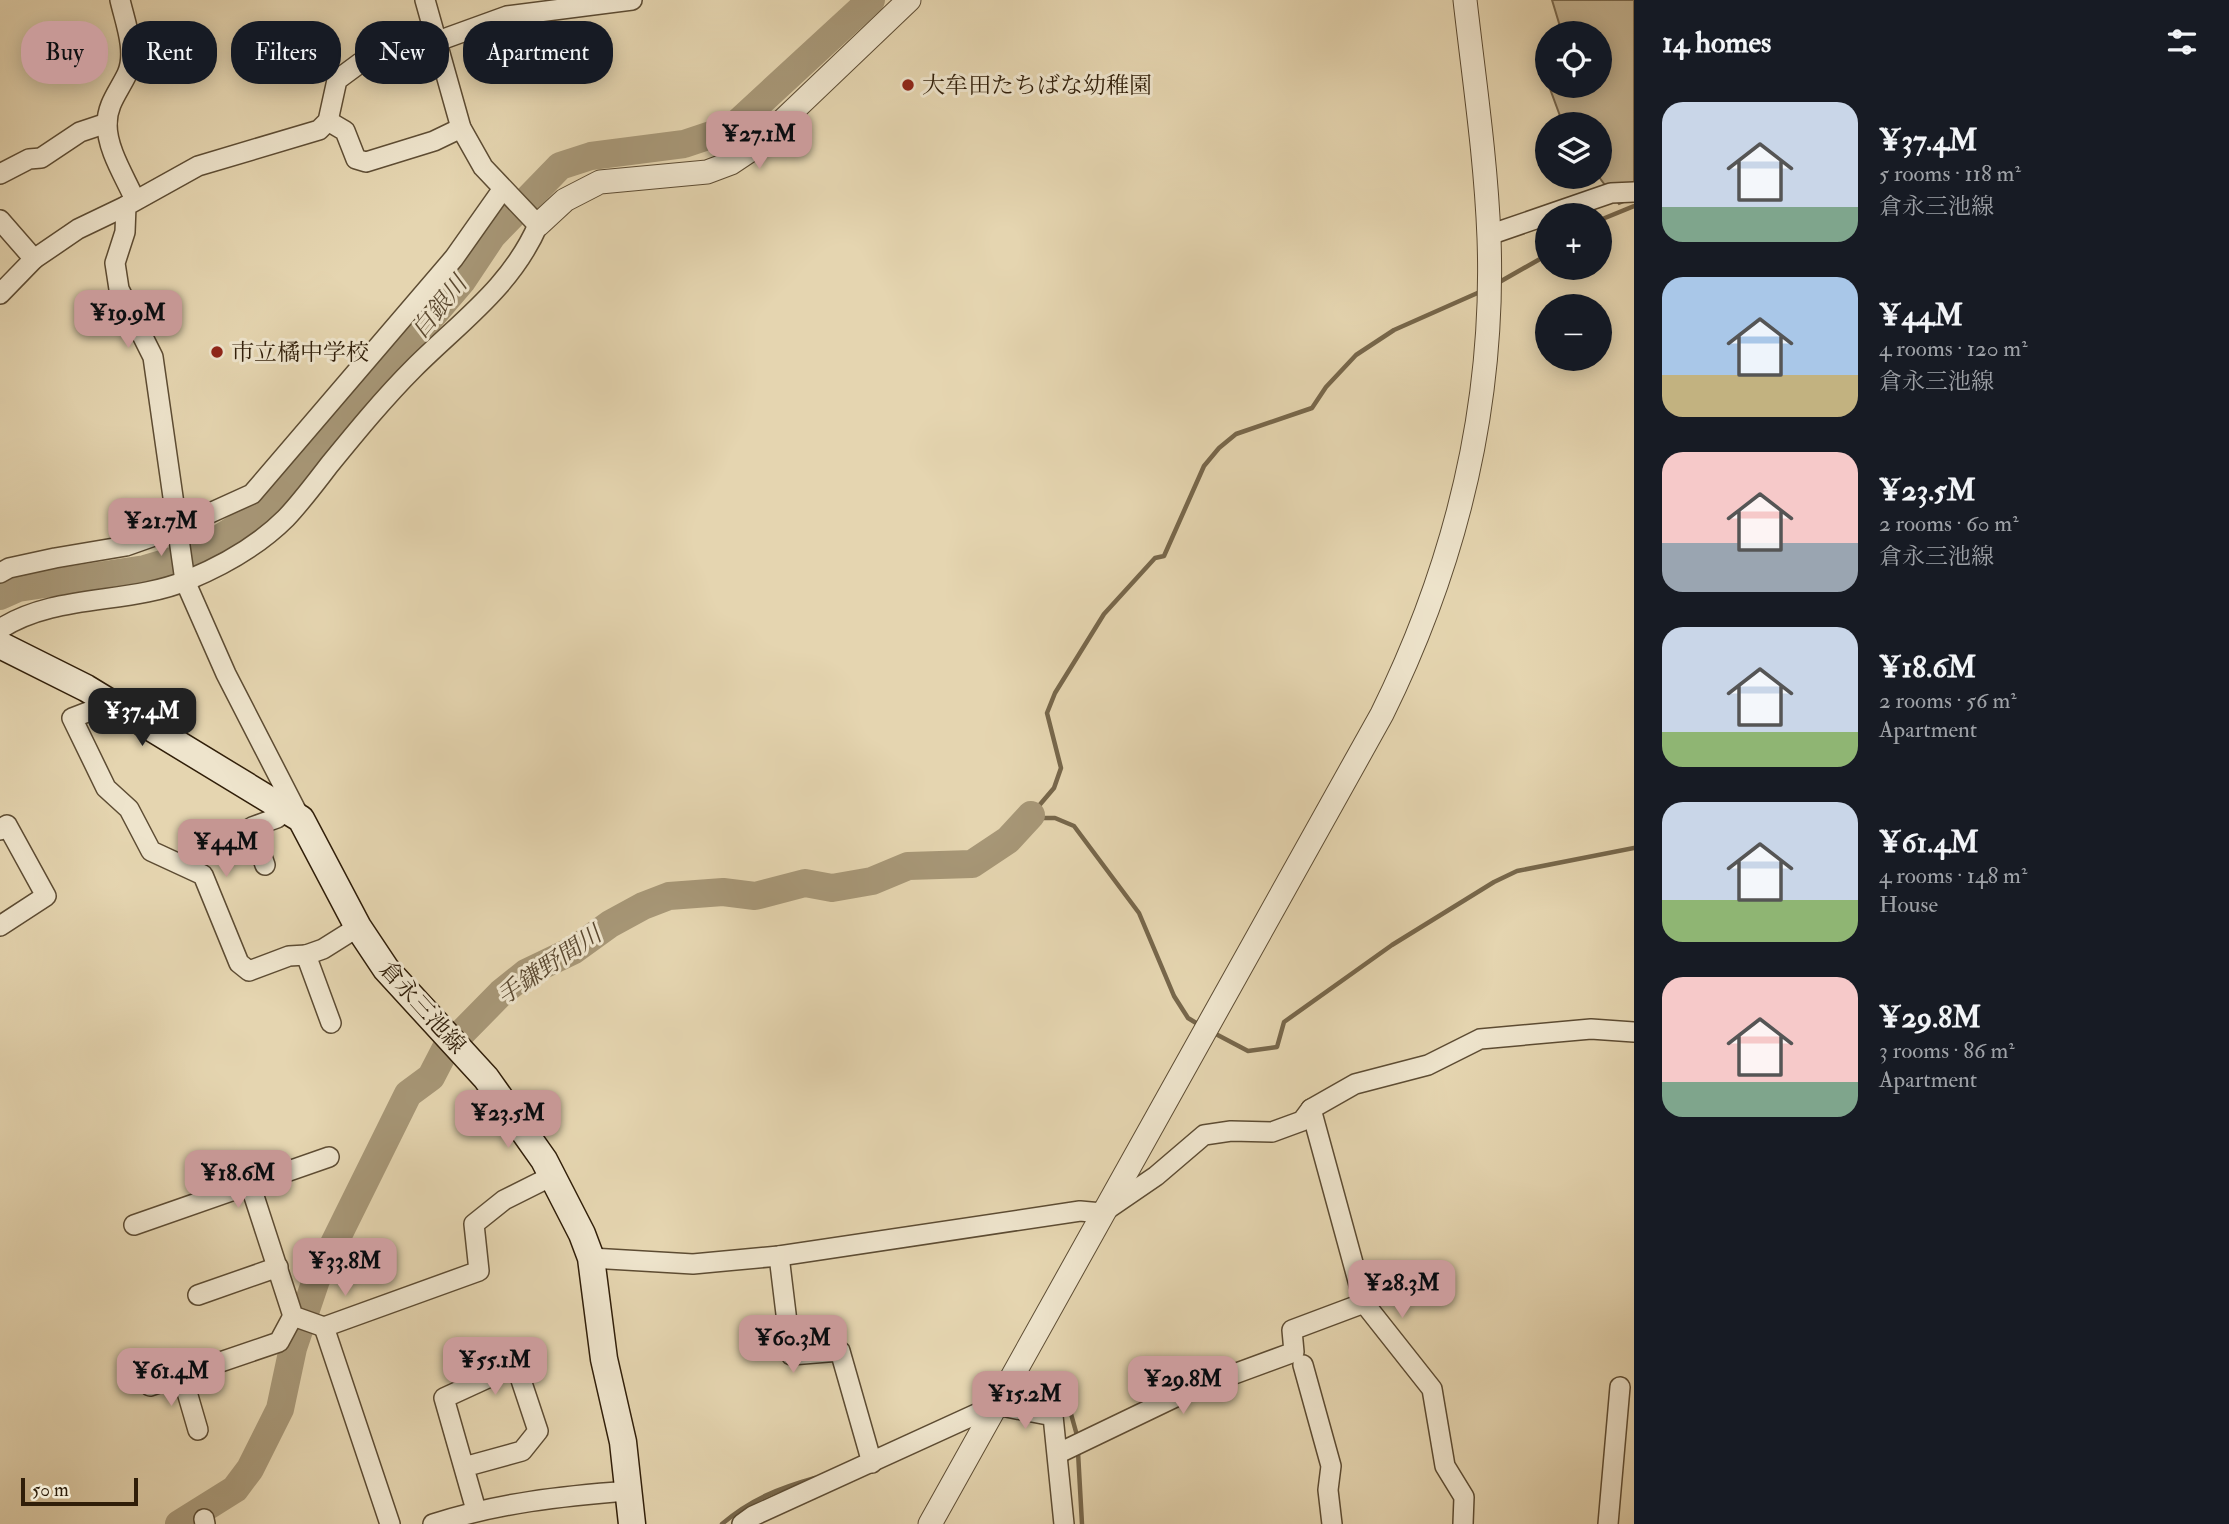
<!DOCTYPE html>
<meta charset="utf-8">
<style>
:root{--surface:#171b24;--page:#242831;--text:#f1f3f6;--muted:#9ea1a6;--accent:#c59692}
body{margin:0;font-family:"IM FELL Double Pica","Noto Serif JP",serif;background:var(--page);color:var(--text);height:100vh;display:flex;flex-direction:column;font-size:26px;white-space:nowrap}
*{box-sizing:border-box;margin:0}
p{font-size:23px;color:var(--muted)}
.icon{flex:none;width:38px;height:38px;fill:none;stroke:currentColor;stroke-width:2;stroke-linecap:round;stroke-linejoin:round}
.map{position:relative;flex:1;overflow:hidden}
.drawer{display:flex;flex-direction:column;background:var(--surface);width:595px}
.drawer>*{flex:none}
.hud{position:absolute;left:21px;top:21px;width:665px;height:63px;display:flex;gap:14px}
.controls{position:absolute;left:1535px;top:21px;display:grid;gap:14px}
.controls a{display:grid;place-items:center;width:77px;height:77px;border-radius:50%;background:var(--surface);box-shadow:0 4px 18px #0003;font-size:35px}
.scale{position:absolute;left:21px;bottom:18px;width:117px;box-sizing:border-box;padding-left:7px;border:4px solid #301e09;border-top:0;font-size:19px;line-height:24px;white-space:nowrap;color:#301e09;-webkit-text-stroke:5px #eee4cc;paint-order:stroke}
.price{position:absolute;translate:-50% -60px;padding:0 16px;border-radius:14px;background:var(--accent);color:#111;font-size:23px;line-height:46px;filter:drop-shadow(0 2px 4px #0008)}
.price::after{content:'';position:absolute;left:50%;top:42px;width:21px;height:16px;margin-left:-10px;background:inherit;clip-path:polygon(0 0,100% 0,50% 100%)}
.price.on{background:#222;color:#fff}
ul{padding:0;list-style:none}
li{display:flex;align-items:center;gap:21px;height:175px;padding:0 28px}
li span{display:grid;place-items:center;flex:none;width:196px;height:140px;border-radius:21px;color:#555}
li>.icon{margin-inline-start:auto}
span .icon{width:84px;height:84px;fill:#fffc;stroke-width:1}
li b{font-size:30px}
h2{display:flex;justify-content:space-between;align-items:center;height:84px;padding:0 28px;font-size:30px}
.tag{padding:0 24px;border-radius:28px;background:var(--surface);box-shadow:0 4px 18px #0003;font-size:24px;line-height:63px}
.tag.on{background:var(--accent);color:#111}
main{display:flex;flex:1;min-height:0}
.map>svg:first-child{display:block}
.green{fill:#c6b694;stroke:#7b6a4e;stroke-width:2}
.lines{fill:none;stroke-linecap:round;stroke-linejoin:round}
.stream{stroke:#77674b;stroke-width:4.5}
.river{stroke:#a79777;stroke-width:28}
.minor-casing{stroke:#5d4c33;stroke-width:22}
.tertiary-casing{stroke:#5d4c33;stroke-width:25}
.secondary-casing{stroke:#301e09;stroke-width:29}
.minor{stroke:#eee4cc;stroke-width:19}
.tertiary{stroke:#eee4cc;stroke-width:23}
.secondary{stroke:#eee4cc;stroke-width:26}
.poi-dot{fill:#8f2418;stroke:#eee4cc;stroke-width:2.5}
.labels{text-anchor:middle;stroke-width:6;stroke-linejoin:round;paint-order:stroke}
.poi-label{font-size:23px;fill:#301e09;stroke:#eee4cc;text-anchor:start}
.street-label{font-size:23px;fill:#301e09;stroke:#eee4cc}
.water-label{font-size:24px;font-style:italic;fill:#5a4830;stroke:#eee4cc}
</style>
<main>
<div class="map">
<svg width="1634" height="1524" viewBox="0 0 1634 1524">
<rect width="100%" height="100%" fill="#e5d5b0"/>
<filter id="stains"><feTurbulence type="fractalNoise" baseFrequency=".00286" numOctaves="4"/><feColorMatrix values="0 0 0 0 .2 0 0 0 0 .09 0 0 0 0 .02 0 0 0 .5 -.17"/></filter>
<radialGradient id="worn" r=".72"><stop offset=".6" stop-color="#630" stop-opacity="0"/><stop offset="1" stop-color="#630" stop-opacity=".3"/></radialGradient>
<path class="green" d="M 1552,0 L 1634,0 L 1634,198 L 1619,204 L 1599,177 L 1600,124 L 1563,124 L 1549,86 L 1600,86 L 1600,33 L 1562,33 Z"/>
<g class="lines">
<g class="stream">
<path d="M 1600,220 L 1634,206"/>
<path d="M 1496,284 L 1547,255"/>
<path d="M 1201,1026 L 1188,1018 L 1174,996 L 1139,913 L 1074,826 L 1055,818 L 1037,818 L 1031,815 L 1054,788 L 1061,768 L 1047,713 L 1055,693 L 1104,614 L 1155,558 L 1164,556 L 1204,466 L 1219,448 L 1236,434 L 1312,408 L 1326,387 L 1356,355 L 1394,330 L 1482,291"/>
<path d="M 1212,1032 L 1248,1051 L 1277,1047 L 1284,1022 L 1392,945 L 1494,882 L 1517,871 L 1634,848"/>
<path d="M 1015,1400 L 1066,1396 L 1078,1439"/>
<path d="M 1078,1452 L 1082,1524"/>
<path d="M 722,1524 C 751,1499 780,1488 815,1478"/>
</g>
<g class="river">
<path d="M 0,596 L 18,588 L 145,569 L 193,555 L 270,507 L 462,281 L 492,236 L 560,166 L 591,156 L 684,144 L 732,128 L 871,0"/>
<path d="M 179,1524 L 235,1489 L 250,1469 L 280,1409 L 293,1348 L 316,1280 L 408,1094 L 431,1077 L 445,1050 L 501,993 L 526,973 L 574,950 L 610,924 L 643,906 L 669,896 L 723,892 L 755,896 L 805,883 L 832,888 L 872,881 L 908,866 L 972,864 L 1008,840 L 1031,815"/>
</g>
<defs>
<g id="minor">
<path d="M 120,0 C 125,22 137,52 127,74 C 119,91 107,104 107,124 C 107,150 125,177 135,200"/>
<path d="M 328,121 L 345,131 L 356,159 L 366,162 L 434,141 L 461,128"/>
<path d="M 0,174 L 29,159 L 41,158 L 80,132 L 107,123"/>
<path d="M 0,220 L 34,259"/>
<path d="M 1489,235 L 1611,193 L 1634,192"/>
<path d="M 0,294 L 34,259 L 78,229 L 126,206"/>
<path d="M 0,573 L 9,568 L 55,558 L 126,546 L 177,528 L 252,494 L 454,258 L 502,190"/>
<path d="M 0,629 C 56,593 128,605 188,580 C 224,565 259,545 286,518 C 302,501 316,482 330,464 C 357,431 384,398 414,368 C 460,322 511,287 538,225 L 483,167 L 461,128 L 425,0"/>
<path d="M 111,703 L 72,718 L 106,788 L 129,809 L 151,851 L 203,875 L 239,963 L 249,971 L 289,956 L 306,955 L 331,1023"/>
<path d="M 300,818 L 226,674 L 185,581 L 153,357 L 119,289 L 115,263 L 125,232 L 126,206 L 198,166 L 319,130 L 328,121 L 337,80 L 360,63 L 438,41 L 507,16 L 632,0"/>
<path d="M 0,830 L 7,825 L 46,896 L 0,926"/>
<path d="M 265,865 L 252,827 L 277,818 L 286,810"/>
<path d="M 306,955 L 323,949 L 358,927"/>
<path d="M 1311,1109 L 1364,1303 L 1432,1389 L 1445,1466 L 1464,1497 L 1463,1524"/>
<path d="M 250,1184 L 293,1316 L 324,1327"/>
<path d="M 134,1225 L 329,1157"/>
<path d="M 779,1256 L 791,1355 L 840,1351 L 872,1463"/>
<path d="M 591,1258 L 693,1264 L 779,1256 L 1080,1211 L 1102,1213 L 1156,1176 L 1204,1135 L 1231,1131 L 1272,1132 L 1302,1121 L 1311,1109 L 1355,1084 L 1428,1065 L 1480,1039 L 1591,1029 L 1634,1032"/>
<path d="M 198,1295 L 278,1267"/>
<path d="M 1303,1365 L 1331,1466 L 1328,1490 L 1332,1524"/>
<path d="M 182,1375 L 198,1430"/>
<path d="M 150,1386 L 279,1342 L 293,1316"/>
<path d="M 1059,1453 L 1188,1391 L 1294,1352 L 1292,1330 L 1364,1303"/>
<path d="M 464,1467 L 522,1451 L 538,1431 L 516,1365 L 444,1398 L 476,1510"/>
<path d="M 204,1519 L 205,1524"/>
<path d="M 390,1524 L 324,1327 L 479,1271 L 474,1224 L 504,1200 L 552,1176"/>
<path d="M 433,1524 C 498,1503 562,1496 629,1491"/>
<path d="M 742,1524 L 753,1516 L 996,1405 L 1053,1416 L 1064,1524"/>
<path d="M 1608,1524 L 1620,1387"/>
</g>
<g id="tertiary">
<path d="M 538,225 L 565,200 L 600,182 L 707,172 L 731,163 L 755,147 L 909,0"/>
<path d="M 930,1524 L 1382,714 C 1456,564 1495,406 1489,238 C 1486,159 1474,79 1465,0"/>
</g>
<path id="secondary" d="M 0,645 L 86,688 L 301,819 L 358,927 L 386,969 L 486,1078 L 544,1160 L 582,1234 L 591,1258 L 604,1359 L 623,1442 L 632,1524"/>
</defs>
<use href="#minor" class="minor-casing"/>
<use href="#tertiary" class="tertiary-casing"/>
<use href="#secondary" class="secondary-casing"/>
<use href="#minor" class="minor"/>
<use href="#tertiary" class="tertiary"/>
<use href="#secondary" class="secondary"/>
</g>
<g class="poi-dot">
<circle cx="908" cy="85" r="7"/>
<circle cx="217" cy="352" r="7"/>
</g>
<g class="labels">
<g class="poi-label">
<text x="922" y="93">大牟田たちばな幼稚園</text>
<text x="231" y="360">市立橘中学校</text>
</g>
<g class="street-label">
<text transform="translate(423 1007) rotate(48)" y="8">倉永三池線</text>
</g>
<g class="water-label">
<text transform="translate(439 307) rotate(-51)" y="8">白銀川</text>
<text transform="translate(549 965) rotate(-34)" y="8">手鎌野間川</text>
</g>
</g>
<rect width="100%" height="100%" filter="url(#stains)"/>
<rect width="100%" height="100%" fill="url(#worn)"/>
</svg>
<div class="controls">
<a><svg class="icon" aria-label="locate" viewBox="0 0 24 24"><circle cx="12" cy="12" r="6"/><path d="M12 2v4M12 18v4M2 12h4M18 12h4"/></svg></a>
<a><svg class="icon" aria-label="layers" viewBox="0 0 24 24"><path d="M12 4l9 5-9 5-9-5zM3 14l9 5 9-5"/></svg></a>
<a>+</a>
<a>−</a>
</div>
<div class="scale">50 m</div>
<b class="price" style="left:759px;top:171px">¥27.1M</b>
<b class="price" style="left:128px;top:350px">¥19.9M</b>
<b class="price" style="left:161px;top:558px">¥21.7M</b>
<b class="price on" style="left:142px;top:748px">¥37.4M</b>
<b class="price" style="left:226px;top:879px">¥44M</b>
<b class="price" style="left:508px;top:1150px">¥23.5M</b>
<b class="price" style="left:238px;top:1210px">¥18.6M</b>
<b class="price" style="left:345px;top:1298px">¥33.8M</b>
<b class="price" style="left:1402px;top:1320px">¥28.3M</b>
<b class="price" style="left:793px;top:1375px">¥60.3M</b>
<b class="price" style="left:495px;top:1397px">¥55.1M</b>
<b class="price" style="left:171px;top:1408px">¥61.4M</b>
<b class="price" style="left:1183px;top:1416px">¥29.8M</b>
<b class="price" style="left:1025px;top:1431px">¥15.2M</b>
<div class="hud">
<a class="tag on">Buy</a>
<a class="tag">Rent</a>
<a class="tag">Filters</a>
<a class="tag">New</a>
<a class="tag">Apartment</a>
</div>
</div>
<section class="drawer">
<h2>14 homes<svg class="icon" aria-label="filters" viewBox="0 0 24 24"><path d="M4 7h16M4 17h16"/><circle cx="9" cy="7" r="2"/><circle cx="15" cy="17" r="2"/></svg></h2>
<ul>
<li><span style="background:linear-gradient(#c9d6e8 75%,#7fa58c 0)"><svg class="icon" aria-label="home" viewBox="0 0 24 24"><path d="M3 11l9-7 9 7M6 9v11h12V9"/></svg></span><div><b>¥37.4M</b><p>5 rooms · 118 m²</p><p>倉永三池線</p></div></li>
<li><span style="background:linear-gradient(#a9c7e8 70%,#c2b280 0)"><svg class="icon" aria-label="home" viewBox="0 0 24 24"><path d="M3 11l9-7 9 7M6 9v11h12V9"/></svg></span><div><b>¥44M</b><p>4 rooms · 120 m²</p><p>倉永三池線</p></div></li>
<li><span style="background:linear-gradient(#f6c9c9 65%,#9aa5b1 0)"><svg class="icon" aria-label="home" viewBox="0 0 24 24"><path d="M3 11l9-7 9 7M6 9v11h12V9"/></svg></span><div><b>¥23.5M</b><p>2 rooms · 60 m²</p><p>倉永三池線</p></div></li>
<li><span style="background:linear-gradient(#c9d6e8 75%,#8fb573 0)"><svg class="icon" aria-label="home" viewBox="0 0 24 24"><path d="M3 11l9-7 9 7M6 9v11h12V9"/></svg></span><div><b>¥18.6M</b><p>2 rooms · 56 m²</p><p>Apartment</p></div></li>
<li><span style="background:linear-gradient(#c9d6e8 70%,#8fb573 0)"><svg class="icon" aria-label="home" viewBox="0 0 24 24"><path d="M3 11l9-7 9 7M6 9v11h12V9"/></svg></span><div><b>¥61.4M</b><p>4 rooms · 148 m²</p><p>House</p></div></li>
<li><span style="background:linear-gradient(#f6c9c9 75%,#7fa58c 0)"><svg class="icon" aria-label="home" viewBox="0 0 24 24"><path d="M3 11l9-7 9 7M6 9v11h12V9"/></svg></span><div><b>¥29.8M</b><p>3 rooms · 86 m²</p><p>Apartment</p></div></li>
</ul>
</section>
</main>
